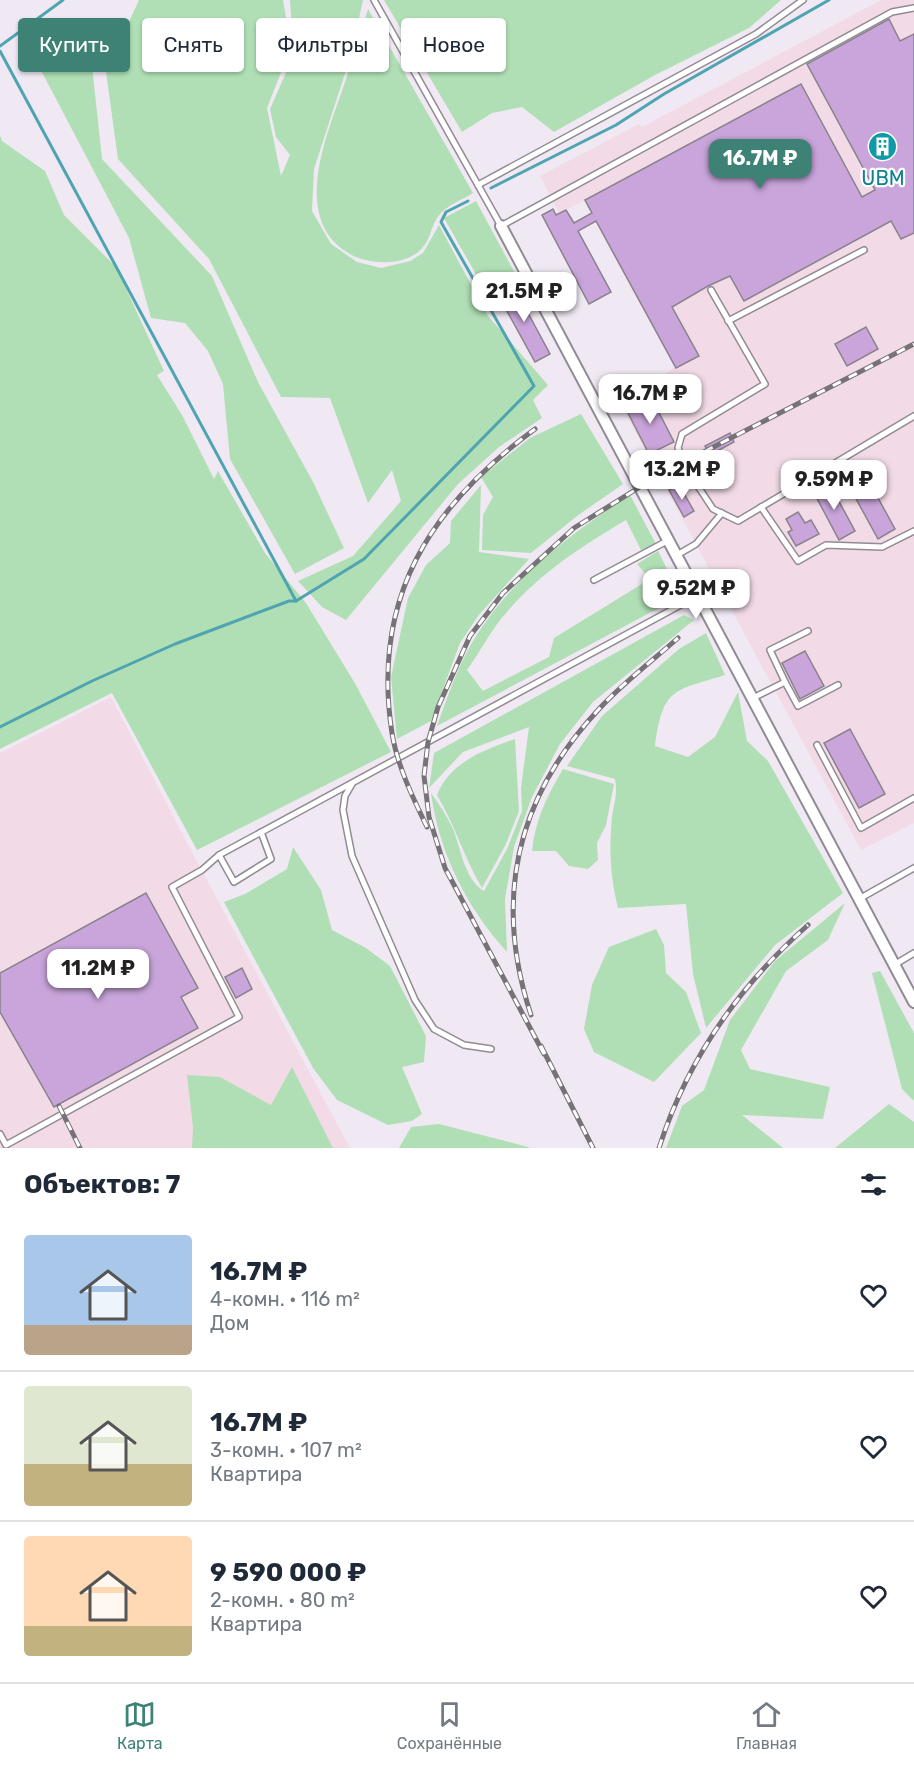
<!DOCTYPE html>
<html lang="ru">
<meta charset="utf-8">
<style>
:root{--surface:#fff;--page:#f6f6f7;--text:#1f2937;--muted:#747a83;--line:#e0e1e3;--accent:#3e8276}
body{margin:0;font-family:Rubik,sans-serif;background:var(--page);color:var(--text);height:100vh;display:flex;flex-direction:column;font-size:22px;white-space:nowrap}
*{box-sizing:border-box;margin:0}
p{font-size:20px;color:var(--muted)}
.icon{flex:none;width:33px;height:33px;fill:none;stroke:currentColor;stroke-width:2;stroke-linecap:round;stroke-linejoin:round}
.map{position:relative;height:1148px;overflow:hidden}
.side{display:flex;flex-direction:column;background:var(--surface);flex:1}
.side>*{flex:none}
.guide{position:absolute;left:18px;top:18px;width:600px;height:54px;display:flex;gap:12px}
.price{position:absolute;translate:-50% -51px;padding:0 14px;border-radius:12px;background:#fff;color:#222;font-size:20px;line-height:39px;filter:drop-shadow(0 2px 3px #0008)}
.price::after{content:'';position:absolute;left:50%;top:36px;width:18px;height:14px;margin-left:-9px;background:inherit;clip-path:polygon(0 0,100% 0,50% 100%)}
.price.active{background:var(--accent);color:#fff}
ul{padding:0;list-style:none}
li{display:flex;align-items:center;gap:18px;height:150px;padding:0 24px}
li+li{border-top:2px solid var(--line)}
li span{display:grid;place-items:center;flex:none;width:168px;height:120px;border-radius:6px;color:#555}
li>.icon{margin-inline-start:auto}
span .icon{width:72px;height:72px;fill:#fffc;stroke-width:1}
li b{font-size:26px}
h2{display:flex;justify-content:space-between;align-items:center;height:72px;padding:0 24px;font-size:26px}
.tag{padding:0 21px;border-radius:6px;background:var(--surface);box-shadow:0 2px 4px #0004;font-size:21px;line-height:54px}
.tag.active{background:var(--accent);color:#fff}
.menu{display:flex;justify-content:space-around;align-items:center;height:84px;border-top:2px solid var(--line);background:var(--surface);font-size:16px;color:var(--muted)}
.menu a{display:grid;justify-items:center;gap:3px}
.menu .active{color:var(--accent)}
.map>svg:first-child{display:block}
.industrial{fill:#f2dbe7}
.green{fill:#b0dfb5}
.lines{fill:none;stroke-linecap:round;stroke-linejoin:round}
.stream{stroke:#4ea4b0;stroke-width:3}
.building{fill:#c9a5db;stroke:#88828b;stroke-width:1.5}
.lane-casing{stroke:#918b93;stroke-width:8}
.street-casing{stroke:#918b93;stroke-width:14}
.lane{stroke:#fff;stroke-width:5}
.street{stroke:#fff;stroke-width:10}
.rail-casing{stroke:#777278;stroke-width:5}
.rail{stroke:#fff;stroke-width:3;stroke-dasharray:9;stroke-linecap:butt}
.labels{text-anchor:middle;stroke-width:4.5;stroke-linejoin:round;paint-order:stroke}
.culture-label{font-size:20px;fill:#0d838f;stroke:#fff}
</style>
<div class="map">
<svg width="914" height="1148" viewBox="0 0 914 1148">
<rect width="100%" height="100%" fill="#f0e9f3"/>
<g class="industrial">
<path d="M 881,0 L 914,0 L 914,823 L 861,850 L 623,409 L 674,367 L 584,201 L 559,213 L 540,176 L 639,124 L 642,127 Z"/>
<path d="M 111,697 L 193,854 L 350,1148 L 0,1148 L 0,753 Z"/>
</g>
<g class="green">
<path d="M 139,0 L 283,0 L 291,47 L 267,108 L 281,176 L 290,155 L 276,137 L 270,109 L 296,50 L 292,32 L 290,0 L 363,0 L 351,55 L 314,169 L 312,211 L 331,244 L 357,262 L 381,268 L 410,261 L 423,253 L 439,225 L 488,316 L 548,385 L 533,400 L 542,418 L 499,447 L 458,484 L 346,620 L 322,607 L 298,581 L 353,556 L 401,501 L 392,470 L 368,503 L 330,398 L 281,397 L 209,259 L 118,159 L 106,72 Z"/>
<path d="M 384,0 L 781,0 L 749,28 L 655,75 L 554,132 L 522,107 L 492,113 L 462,132 Z"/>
<path d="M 368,9 L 473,193 C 464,199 450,204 442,212 C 427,226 435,246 408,258 C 392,265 365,263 350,254 C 287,218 330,129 346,79 C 354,56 361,32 368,9 Z"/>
<path d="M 87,19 L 102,159 L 212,276 L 258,382 L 313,482 L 344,548 L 295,574 L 230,459 L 223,384 L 208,351 L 185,323 L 151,318 L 129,238 L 34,57 Z"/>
<path d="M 0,135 L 2,141 L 45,171 L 64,215 L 116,267 L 164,371 L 157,375 L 182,415 L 214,479 L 218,471 L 265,553 L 306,603 L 356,685 L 391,752 L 197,850 L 112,693 L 0,749 Z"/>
<path d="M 476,201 L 516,275 L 486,292 L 444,218 Z"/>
<path d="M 581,414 L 623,484 L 577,516 L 531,553 L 482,550 L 483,515 L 493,497 L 481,477 L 530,438 Z"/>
<path d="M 481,485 L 479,552 L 529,559 L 478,616 L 460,643 L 431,721 L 397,739 L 391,677 L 408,598 L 426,565 L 450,543 L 451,521 Z"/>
<path d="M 630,495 L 656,544 L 641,550 L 626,520 C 582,546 540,573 506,613 C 491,630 480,652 467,670 L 483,691 L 549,657 L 554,638 L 650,579 L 637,564 L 658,551 L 676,587 L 672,601 L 437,726 C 446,701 455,674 468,650 C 505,583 568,535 630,495 Z"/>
<path d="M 684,615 L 694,620 L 593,702 L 560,744 L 532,797 L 514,847 L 505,899 L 507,952 C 467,908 439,853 431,793 C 439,804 447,816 453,829 C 461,848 464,879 484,891 L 507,849 L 522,811 L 521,788 L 529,727 L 463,752 L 429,788 L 434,753 Z"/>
<path d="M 706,633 L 725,675 C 674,691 663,687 655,746 L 688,757 L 715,737 L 738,692 L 747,741 L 768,761 L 843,893 L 775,945 L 706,1028 L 693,974 L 686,904 L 618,908 C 610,874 609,851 612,817 C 614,803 618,794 615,779 L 567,766 L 602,716 L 679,649 Z"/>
<path d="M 515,739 L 519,811 L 506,844 L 482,888 C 464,858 455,825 437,795 C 450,762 484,750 515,739 Z"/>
<path d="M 563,769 L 614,784 L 606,825 L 597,843 L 598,860 L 588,869 L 569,866 L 556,851 L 532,851 C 535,820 547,796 563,769 Z"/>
<path d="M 293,847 L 321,890 L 332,930 L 366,948 L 390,966 L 426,1036 L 424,1062 L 402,1067 L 422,1114 L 412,1121 L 388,1125 L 337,1100 L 313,1068 L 224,902 L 245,894 L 287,869 Z"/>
<path d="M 845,903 L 828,940 L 786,971 L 741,1050 L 750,1069 L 830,1087 L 823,1119 L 742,1115 L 783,1148 L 666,1148 L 682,1106 L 704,1090 L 730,1020 L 775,961 Z"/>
<path d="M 656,929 L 664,945 L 666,973 L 686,992 L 701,1033 L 654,1082 L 594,1052 L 584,1029 L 592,985 L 609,947 Z"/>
<path d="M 880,971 L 914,1033 L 914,1101 L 902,1089 L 872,973 Z"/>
<path d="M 292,1067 L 333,1148 L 192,1148 L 193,1128 L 187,1075 L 220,1077 L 271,1105 Z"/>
<path d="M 889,1104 L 914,1122 L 914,1148 L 835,1148 Z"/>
<path d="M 439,1124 L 528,1147 L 530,1148 L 399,1148 L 411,1127 Z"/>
</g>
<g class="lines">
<g class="stream">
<path d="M 0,46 L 63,0"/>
<path d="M 0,51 L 296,601"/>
<path d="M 491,188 L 616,125 L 664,94 L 829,0"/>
<path d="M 0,727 L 92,681 L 175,644 L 289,601 L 296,601 L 364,559 L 534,386 L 441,222 L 446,212 L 468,201"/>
</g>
</g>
<g class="building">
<path d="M 889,19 L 900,41 L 914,34 L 914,233 L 901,239 L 891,221 L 744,301 L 730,276 L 708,286 L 672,307 L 699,356 L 676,368 L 596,221 L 578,231 L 611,292 L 589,304 L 542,215 L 553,209 L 556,215 L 566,210 L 574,223 L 592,213 L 585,200 L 801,84 L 862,197 L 875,190 L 807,64 Z"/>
<path d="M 513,285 L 550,354 L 535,362 L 497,293 Z"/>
<path d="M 866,327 L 878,349 L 847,366 L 835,344 Z"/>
<path d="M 651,397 L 674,442 L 649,454 L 626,409 Z"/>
<path d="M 730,433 L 734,442 L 710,455 L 705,446 Z"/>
<path d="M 860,465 L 895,529 L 878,539 L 843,475 Z"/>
<path d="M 829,483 L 855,531 L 839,540 L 813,491 Z"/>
<path d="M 679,485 L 694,511 L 684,517 L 669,490 Z"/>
<path d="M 798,512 L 805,523 L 811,520 L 819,534 L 796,546 L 788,532 L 792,530 L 786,519 Z"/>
<path d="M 805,651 L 824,686 L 800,699 L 782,663 Z"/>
<path d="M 850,729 L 885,794 L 859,808 L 824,743 Z"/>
<path d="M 146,893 L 198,988 L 181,997 L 198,1028 L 54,1107 L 0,1012 L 0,973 Z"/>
<path d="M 242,968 L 252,989 L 236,998 L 225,977 Z"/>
</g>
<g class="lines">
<defs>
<g id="lane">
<path d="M 374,0 L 501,226 L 892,12 L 914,8"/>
<path d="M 478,185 L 756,34 L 803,0"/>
<path d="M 711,290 L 765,384 L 682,434 L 678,448 L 686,468 L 713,509 L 738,521 L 914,416"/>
<path d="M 728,321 L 864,250"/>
<path d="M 761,507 L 798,561 L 826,545 L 882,547 L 914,531"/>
<path d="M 677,555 L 696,544 L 722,513"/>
<path d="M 594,580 L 667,541"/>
<path d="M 785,682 L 798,706 L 838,685"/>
<path d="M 753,698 L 785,682 L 770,650 L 808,631"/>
<path d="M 817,745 L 861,828 L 914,798"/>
<path d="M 352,784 L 345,796 L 343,810 L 352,856 L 415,1000 L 434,1029 L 464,1045 L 491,1049"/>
<path d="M 219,855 L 234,882 L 271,859 L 261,832"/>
<path d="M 859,899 L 914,868"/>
<path d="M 894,965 L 914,953"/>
<path d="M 0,1134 L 6,1145 L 239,1017 L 172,887 L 202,870 L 219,855 L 699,595"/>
</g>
<path id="street" d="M 501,226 L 914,1002"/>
</defs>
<use href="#lane" class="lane-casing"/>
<use href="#street" class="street-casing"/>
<use href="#lane" class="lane"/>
<use href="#street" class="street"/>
<defs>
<g id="rail">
<path d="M 427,827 C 413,798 397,765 392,733 C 371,598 430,506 535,429"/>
<path d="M 531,1015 C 493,900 516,797 600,708 C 623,683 652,661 678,638"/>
<path d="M 541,1046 L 593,1148"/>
<path d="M 544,1054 L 445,868 L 429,817 L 424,776 L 428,742 L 438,707 L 470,636 L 503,593 L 574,528 L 659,475 L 914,344"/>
<path d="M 59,1106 L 80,1148"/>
<path d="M 659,1148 C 687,1060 739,986 808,925"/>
</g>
</defs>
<use href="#rail" class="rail-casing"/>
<use href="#rail" class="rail"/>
</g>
<defs>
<symbol id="building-disc" viewBox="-11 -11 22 22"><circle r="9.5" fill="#0f9aa8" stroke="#fff"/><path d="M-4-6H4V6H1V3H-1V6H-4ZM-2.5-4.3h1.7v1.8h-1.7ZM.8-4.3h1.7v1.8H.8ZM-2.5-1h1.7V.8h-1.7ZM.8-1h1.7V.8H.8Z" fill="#fff"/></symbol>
</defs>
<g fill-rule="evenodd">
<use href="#building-disc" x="866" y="130" width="33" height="33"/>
</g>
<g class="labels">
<g class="culture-label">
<text x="883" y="185">UBM</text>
</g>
</g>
</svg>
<b class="price active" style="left:760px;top:190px">16.7M ₽</b>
<b class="price" style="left:524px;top:323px">21.5M ₽</b>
<b class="price" style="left:650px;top:425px">16.7M ₽</b>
<b class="price" style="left:682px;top:501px">13.2M ₽</b>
<b class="price" style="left:834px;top:511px">9.59M ₽</b>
<b class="price" style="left:696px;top:620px">9.52M ₽</b>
<b class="price" style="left:98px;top:1000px">11.2M ₽</b>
<div class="guide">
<a class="tag active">Купить</a>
<a class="tag">Снять</a>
<a class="tag">Фильтры</a>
<a class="tag">Новое</a>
</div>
</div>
<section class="side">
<h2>Объектов: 7<svg class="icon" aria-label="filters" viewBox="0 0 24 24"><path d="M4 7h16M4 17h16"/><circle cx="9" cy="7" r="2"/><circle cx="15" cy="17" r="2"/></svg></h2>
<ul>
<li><span style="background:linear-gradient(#a9c7e8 75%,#b9a48a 0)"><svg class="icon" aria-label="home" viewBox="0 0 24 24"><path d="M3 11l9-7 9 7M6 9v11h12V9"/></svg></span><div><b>16.7M ₽</b><p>4-комн. · 116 m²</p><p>Дом</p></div><svg class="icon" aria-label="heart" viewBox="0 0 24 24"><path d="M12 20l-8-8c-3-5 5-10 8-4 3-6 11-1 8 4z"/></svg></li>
<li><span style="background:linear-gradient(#dfe7d0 65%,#c2b280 0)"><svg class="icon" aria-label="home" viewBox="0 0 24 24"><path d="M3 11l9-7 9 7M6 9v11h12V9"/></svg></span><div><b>16.7M ₽</b><p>3-комн. · 107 m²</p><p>Квартира</p></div><svg class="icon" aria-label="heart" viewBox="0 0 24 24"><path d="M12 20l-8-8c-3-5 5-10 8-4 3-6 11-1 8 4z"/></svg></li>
<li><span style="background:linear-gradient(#ffd9b3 75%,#c2b280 0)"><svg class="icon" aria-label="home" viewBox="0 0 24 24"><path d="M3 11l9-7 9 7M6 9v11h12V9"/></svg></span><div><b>9 590 000 ₽</b><p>2-комн. · 80 m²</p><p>Квартира</p></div><svg class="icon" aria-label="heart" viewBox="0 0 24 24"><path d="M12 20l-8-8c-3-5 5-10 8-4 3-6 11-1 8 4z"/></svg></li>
</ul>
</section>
<nav class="menu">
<a class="active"><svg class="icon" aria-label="map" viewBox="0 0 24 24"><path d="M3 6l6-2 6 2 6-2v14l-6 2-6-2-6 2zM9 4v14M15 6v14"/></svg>Карта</a>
<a><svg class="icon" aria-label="saved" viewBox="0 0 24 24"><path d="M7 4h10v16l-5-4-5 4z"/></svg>Сохранённые</a>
<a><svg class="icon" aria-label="home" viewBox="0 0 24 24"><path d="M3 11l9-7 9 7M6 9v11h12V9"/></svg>Главная</a>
</nav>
